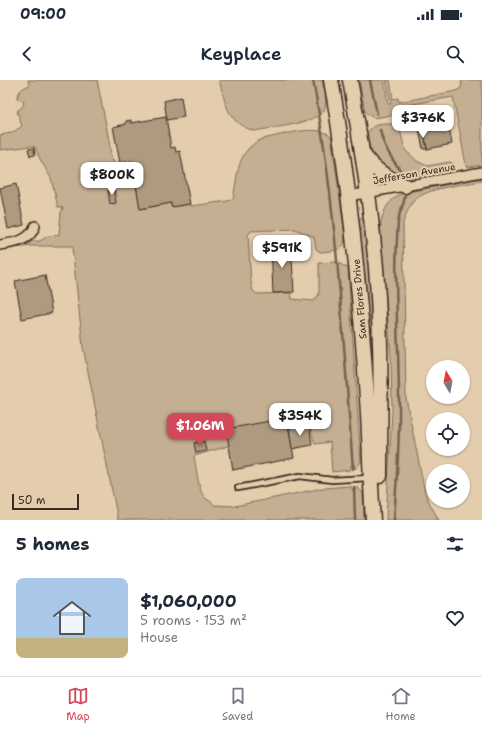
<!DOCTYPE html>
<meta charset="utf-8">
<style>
:root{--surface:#fff;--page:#f6f6f7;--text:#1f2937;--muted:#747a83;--line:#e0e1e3;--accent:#d1495b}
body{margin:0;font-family:"Shantell Sans",sans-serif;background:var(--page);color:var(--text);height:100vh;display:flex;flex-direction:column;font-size:15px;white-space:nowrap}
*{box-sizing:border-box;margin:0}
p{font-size:13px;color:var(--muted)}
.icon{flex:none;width:22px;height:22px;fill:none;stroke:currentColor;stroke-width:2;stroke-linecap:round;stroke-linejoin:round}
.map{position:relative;height:440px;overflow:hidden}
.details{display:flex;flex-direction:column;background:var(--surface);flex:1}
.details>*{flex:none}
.needle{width:26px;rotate:350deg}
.fabs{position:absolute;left:426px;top:280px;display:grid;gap:8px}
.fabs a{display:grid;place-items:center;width:44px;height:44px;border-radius:50%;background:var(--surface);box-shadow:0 1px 3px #0004;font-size:20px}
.scale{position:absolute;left:12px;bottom:10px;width:67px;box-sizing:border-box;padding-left:4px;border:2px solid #3b2a1e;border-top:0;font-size:11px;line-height:14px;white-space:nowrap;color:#3b2a1e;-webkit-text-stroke:3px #e3cdad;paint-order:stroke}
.price{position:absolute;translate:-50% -34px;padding:0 9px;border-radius:8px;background:#fff;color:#222;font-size:13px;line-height:26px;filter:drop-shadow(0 1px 2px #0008)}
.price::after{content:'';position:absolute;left:50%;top:24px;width:12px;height:9px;margin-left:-6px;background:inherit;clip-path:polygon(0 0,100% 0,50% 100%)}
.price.current{background:var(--accent);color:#fff}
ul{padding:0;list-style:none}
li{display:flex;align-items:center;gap:12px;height:100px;padding:0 16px}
li span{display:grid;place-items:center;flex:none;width:112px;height:80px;border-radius:8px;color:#555}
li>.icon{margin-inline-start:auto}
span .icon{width:48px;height:48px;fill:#fffc;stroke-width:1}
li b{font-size:17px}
h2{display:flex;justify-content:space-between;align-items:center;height:48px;padding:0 16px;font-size:17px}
.status{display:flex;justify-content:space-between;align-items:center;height:28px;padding:0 20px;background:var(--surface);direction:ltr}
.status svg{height:11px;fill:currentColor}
header{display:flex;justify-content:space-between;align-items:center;height:52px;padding:0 16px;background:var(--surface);font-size:18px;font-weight:600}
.menu{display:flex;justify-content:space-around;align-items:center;height:56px;border-top:1px solid var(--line);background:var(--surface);font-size:11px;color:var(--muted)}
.menu a{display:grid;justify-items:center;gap:2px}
.menu .current{color:var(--accent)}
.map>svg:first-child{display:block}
.green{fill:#c5af93;stroke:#806c58}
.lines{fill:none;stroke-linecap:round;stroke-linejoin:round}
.stream{stroke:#74624f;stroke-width:2.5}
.building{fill:#af9a80;stroke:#3b2a1e}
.service-casing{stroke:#3b2a1e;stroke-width:8}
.minor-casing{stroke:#3b2a1e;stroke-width:12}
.primary-casing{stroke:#3b2a1e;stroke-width:17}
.service{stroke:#e3cdad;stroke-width:4.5}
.minor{stroke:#e3cdad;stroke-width:9}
.primary{stroke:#e3cdad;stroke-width:14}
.labels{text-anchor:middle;stroke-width:4;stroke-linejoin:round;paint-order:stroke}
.street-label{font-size:10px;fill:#3b2a1e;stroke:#e3cdad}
</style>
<div class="status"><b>09:00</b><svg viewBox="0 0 49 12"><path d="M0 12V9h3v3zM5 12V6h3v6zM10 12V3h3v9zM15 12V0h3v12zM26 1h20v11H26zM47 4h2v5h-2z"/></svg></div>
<header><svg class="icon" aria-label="back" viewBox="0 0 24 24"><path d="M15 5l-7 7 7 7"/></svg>Keyplace<svg class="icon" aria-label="search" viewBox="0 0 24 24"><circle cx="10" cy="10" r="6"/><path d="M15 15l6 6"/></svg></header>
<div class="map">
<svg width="482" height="440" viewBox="0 0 482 440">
<rect width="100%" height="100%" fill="#e3cdad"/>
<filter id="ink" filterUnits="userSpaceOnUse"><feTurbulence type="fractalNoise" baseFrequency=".025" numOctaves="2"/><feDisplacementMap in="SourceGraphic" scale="8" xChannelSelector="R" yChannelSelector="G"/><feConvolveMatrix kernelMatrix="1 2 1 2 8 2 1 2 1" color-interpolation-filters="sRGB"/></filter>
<g filter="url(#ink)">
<g class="green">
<path d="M 28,0 L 97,0 L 109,60 L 111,78 L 115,84 L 126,85 L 127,88 L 133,87 L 133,89 L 124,91 L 124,93 L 130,98 L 134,97 L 141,129 L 171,123 L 172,127 L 190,124 L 191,126 L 228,121 L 233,119 C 238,95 236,71 262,59 C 280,56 316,43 331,56 L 345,155 C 346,172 333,171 320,172 L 316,169 L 314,157 L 295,149 L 251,151 L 248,155 L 251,203 L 253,211 L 257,214 L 291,213 L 292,219 L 314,221 L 319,214 L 319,183 L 336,182 L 348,188 L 361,382 L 355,389 L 354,384 L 352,384 L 350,390 L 332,392 L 330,362 L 315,364 L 309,345 L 289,348 L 194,376 C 196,386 198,409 204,417 C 207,420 212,421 214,425 L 235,426 L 323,408 L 351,406 L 353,411 L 355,411 L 356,406 L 363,413 L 364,440 L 118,440 L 83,267 L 72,166 L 32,166 L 14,168 L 15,166 L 29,164 L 32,161 L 40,161 L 48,156 L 59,155 L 61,132 L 63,129 L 62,127 L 58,127 L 51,98 L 40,79 L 35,67 L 32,66 L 0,70 L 0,55 L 12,53 L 22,46 L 17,31 L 23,26 L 24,22 L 17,18 C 19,11 22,7 29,6 Z"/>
<path d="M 219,0 L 322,0 C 324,9 328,22 324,30 C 318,44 268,48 254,51 C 226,42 226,23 219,0 Z"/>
<path d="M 359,0 L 384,0 L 388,24 L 391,24 L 386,0 L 390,0 L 393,19 L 398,18 L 399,22 L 456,11 L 461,8 L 462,0 L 482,0 L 482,85 L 468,87 L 466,85 L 453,17 L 396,27 L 398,34 L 374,38 L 365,32 Z"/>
<path d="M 383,44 L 392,44 L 399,46 L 405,70 L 417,81 L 427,86 L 450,82 L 454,84 L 454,90 L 426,95 L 427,93 L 424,93 L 423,95 C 414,98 402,101 393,96 C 380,89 365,66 368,51 L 374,46 Z"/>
<path d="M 482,98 L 482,101 C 463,105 424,107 412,123 C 408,129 405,136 403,143 L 406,318 L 425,413 L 431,426 L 439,440 L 386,440 L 392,331 L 391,276 L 380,151 C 381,134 387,120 403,113 Z"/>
<path d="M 362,137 L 365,141 L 371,201 L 375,294 L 371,295 L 358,140 Z"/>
</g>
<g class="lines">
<g class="stream">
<path d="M 313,0 C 337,128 343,259 353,389"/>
<path d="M 370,0 L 377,34"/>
<path d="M 380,50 C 382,61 387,71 393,80 C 396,85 401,89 403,96"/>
<path d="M 354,407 L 355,440"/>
<path d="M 394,440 C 396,407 399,373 399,340 C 400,274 393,207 398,142 C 399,132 404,125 405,116"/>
</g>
</g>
<g class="building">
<path d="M 181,17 L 184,37 L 167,40 L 164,21 Z"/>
<path d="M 166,37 L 171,68 L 175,67 L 176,72 L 180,71 L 190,124 L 171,127 L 171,123 L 140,129 L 132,81 L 120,83 L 113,47 L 126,44 L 126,41 L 131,40 L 131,43 Z"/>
<path d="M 448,43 L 452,64 L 427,69 L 423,48 Z"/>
<path d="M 423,48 L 427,69 L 423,69 L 419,49 Z"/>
<path d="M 34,68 L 35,75 L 30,76 L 28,69 Z"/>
<path d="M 16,104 L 24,145 L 8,149 L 0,108 Z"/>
<path d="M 114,109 L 116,123 L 110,124 L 108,110 Z"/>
<path d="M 291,164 L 294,212 L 273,213 L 271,165 Z"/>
<path d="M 45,195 L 52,233 L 22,239 L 15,201 Z"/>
<path d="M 287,338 L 294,378 L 233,390 L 226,349 Z"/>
<path d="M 309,345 L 312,365 L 292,369 L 289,348 Z"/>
<path d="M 204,361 L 206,371 L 196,373 L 194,363 Z"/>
</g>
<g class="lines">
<defs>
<path id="service" d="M 238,408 L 300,396 L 332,400 L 369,398"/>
<g id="minor">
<path d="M 349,116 L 482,92"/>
<path d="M 0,165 C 14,163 30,161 35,146"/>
</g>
<g id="primary">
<path d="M 331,0 C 350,106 360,212 367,319 C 370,359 370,400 373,440"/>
<path d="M 350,0 C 364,79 376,158 379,238 C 382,291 380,343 380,396"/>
<path d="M 363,74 C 373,90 388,98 405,106"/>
</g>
</defs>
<use href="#service" class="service-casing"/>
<use href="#minor" class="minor-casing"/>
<use href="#primary" class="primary-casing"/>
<use href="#service" class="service"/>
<use href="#minor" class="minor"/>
<use href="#primary" class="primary"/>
</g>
</g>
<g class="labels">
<g class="street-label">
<text transform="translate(414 93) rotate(-10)" y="4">Jefferson Avenue</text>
<text transform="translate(359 219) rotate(-95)" y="4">Sam Flores Drive</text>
</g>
</g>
</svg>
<div class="fabs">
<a><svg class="needle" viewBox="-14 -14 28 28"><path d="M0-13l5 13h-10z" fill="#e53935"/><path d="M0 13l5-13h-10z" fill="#747a83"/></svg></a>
<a><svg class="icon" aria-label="locate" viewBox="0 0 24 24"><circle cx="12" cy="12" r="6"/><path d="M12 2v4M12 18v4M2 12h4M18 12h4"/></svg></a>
<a><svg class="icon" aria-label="layers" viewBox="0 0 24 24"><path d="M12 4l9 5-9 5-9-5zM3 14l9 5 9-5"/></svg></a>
</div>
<div class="scale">50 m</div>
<b class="price" style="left:423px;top:59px">$376K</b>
<b class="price" style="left:112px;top:116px">$800K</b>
<b class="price" style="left:282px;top:189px">$591K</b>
<b class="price" style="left:300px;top:357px">$354K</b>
<b class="price current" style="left:200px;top:367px">$1.06M</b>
</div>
<section class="details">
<h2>5 homes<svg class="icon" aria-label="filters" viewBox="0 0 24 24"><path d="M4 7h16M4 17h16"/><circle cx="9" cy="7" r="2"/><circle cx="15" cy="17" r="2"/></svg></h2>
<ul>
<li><span style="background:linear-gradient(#a9c7e8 75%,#c2b280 0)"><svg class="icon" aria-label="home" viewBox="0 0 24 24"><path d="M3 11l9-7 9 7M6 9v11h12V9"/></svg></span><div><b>$1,060,000</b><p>5 rooms · 153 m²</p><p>House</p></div><svg class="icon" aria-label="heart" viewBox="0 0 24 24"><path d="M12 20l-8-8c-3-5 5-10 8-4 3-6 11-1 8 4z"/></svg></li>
</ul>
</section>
<nav class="menu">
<a class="current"><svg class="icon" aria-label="map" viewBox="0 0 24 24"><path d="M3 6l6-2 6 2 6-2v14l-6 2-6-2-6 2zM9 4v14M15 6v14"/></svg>Map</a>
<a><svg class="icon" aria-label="saved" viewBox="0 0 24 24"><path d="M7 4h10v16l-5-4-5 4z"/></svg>Saved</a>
<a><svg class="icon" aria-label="home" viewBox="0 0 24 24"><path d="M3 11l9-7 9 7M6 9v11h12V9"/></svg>Home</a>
</nav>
